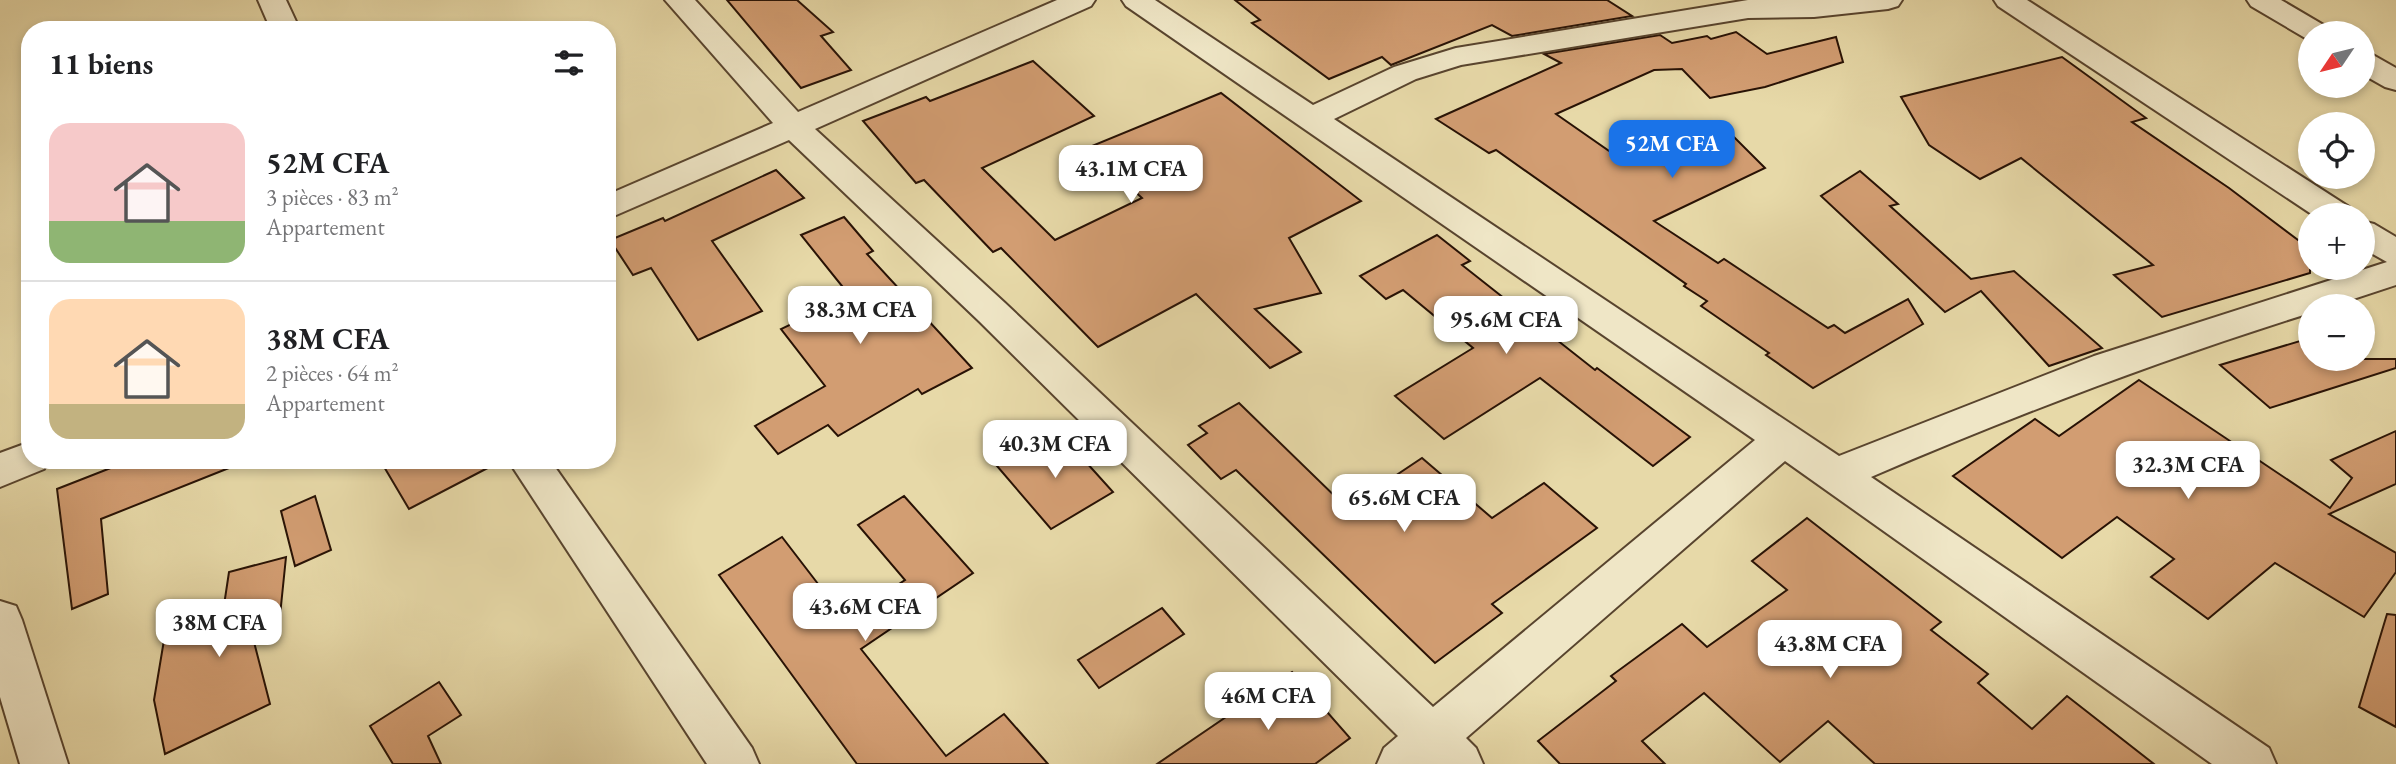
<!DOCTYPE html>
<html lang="fr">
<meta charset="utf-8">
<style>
:root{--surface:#fff;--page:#f6f6f6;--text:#202124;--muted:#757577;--line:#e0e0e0;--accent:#1a73e8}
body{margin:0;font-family:"EB Garamond",serif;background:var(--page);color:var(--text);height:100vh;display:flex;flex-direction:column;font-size:26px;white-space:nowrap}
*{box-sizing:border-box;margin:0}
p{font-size:23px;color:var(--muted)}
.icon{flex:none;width:38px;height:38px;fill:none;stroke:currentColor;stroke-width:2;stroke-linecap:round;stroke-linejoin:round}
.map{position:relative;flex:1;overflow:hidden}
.side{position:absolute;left:21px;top:21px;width:595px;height:448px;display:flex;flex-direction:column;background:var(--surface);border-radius:28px;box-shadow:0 4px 10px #0003}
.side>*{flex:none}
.needle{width:46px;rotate:235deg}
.fabs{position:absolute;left:2298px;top:21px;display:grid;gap:14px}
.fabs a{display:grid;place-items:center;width:77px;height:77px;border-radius:50%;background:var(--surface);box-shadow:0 4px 10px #0003;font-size:35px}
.price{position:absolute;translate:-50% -60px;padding:0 16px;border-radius:14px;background:#fff;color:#222;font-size:23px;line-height:46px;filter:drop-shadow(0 2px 4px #0008)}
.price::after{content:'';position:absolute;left:50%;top:42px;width:21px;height:16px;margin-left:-10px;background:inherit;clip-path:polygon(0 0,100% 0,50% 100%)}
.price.active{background:var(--accent);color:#fff}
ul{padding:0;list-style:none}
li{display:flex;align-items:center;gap:21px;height:175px;padding:0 28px}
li+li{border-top:2px solid var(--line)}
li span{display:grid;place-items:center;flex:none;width:196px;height:140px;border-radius:21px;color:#555}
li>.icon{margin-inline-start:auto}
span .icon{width:84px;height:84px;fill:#fffc;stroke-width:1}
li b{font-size:30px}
h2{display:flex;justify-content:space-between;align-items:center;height:84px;padding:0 28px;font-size:30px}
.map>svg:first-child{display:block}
.building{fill:#d29d72;stroke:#281205;stroke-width:2}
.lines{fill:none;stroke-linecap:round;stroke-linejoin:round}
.street-casing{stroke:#58442e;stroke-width:4}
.street{fill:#efe6c6;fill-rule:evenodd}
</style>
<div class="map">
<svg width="2396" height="764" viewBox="0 0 2396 764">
<rect width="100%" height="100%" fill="#e7d9a8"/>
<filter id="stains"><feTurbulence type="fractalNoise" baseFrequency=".00286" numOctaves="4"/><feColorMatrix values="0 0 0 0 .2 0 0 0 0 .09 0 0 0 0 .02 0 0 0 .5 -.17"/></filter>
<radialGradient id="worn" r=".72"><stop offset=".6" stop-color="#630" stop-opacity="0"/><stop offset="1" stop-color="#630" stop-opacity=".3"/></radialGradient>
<g class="building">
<path d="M 727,0 L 797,0 L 833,32 L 821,36 L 851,70 L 801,88 Z"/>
<path d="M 1235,0 L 1607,0 L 1632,16 L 1512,36 L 1492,25 L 1391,65 L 1382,57 L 1329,79 L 1252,23 L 1260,20 Z"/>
<path d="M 1736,32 L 1767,54 L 1836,37 L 1843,62 L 1765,87 L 1710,98 L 1682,69 L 1654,70 L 1556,114 L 1625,162 L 1647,149 L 1652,153 L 1732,135 L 1765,168 L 1654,221 L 1718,263 L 1724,259 L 1828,328 L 1834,325 L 1845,333 L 1908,299 L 1923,324 L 1813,388 L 1766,355 L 1769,353 L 1701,306 L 1707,301 L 1684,286 L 1686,284 L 1496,150 L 1489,153 L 1436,119 L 1561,63 L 1544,54 L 1660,35 L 1672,43 L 1707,36 L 1711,39 Z"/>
<path d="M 2062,57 L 2146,118 L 2132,122 L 2229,188 L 2310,249 L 2310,273 L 2162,317 L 2114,275 L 2153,265 L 2021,158 L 1980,179 L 1929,145 L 1901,97 Z"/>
<path d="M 1033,61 L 1094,116 L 982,168 L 1055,240 L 1142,198 L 1087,148 L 1221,93 L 1361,201 L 1289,238 L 1321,293 L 1255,309 L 1301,352 L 1270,368 L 1196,294 L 1098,347 L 1001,248 L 993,252 L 924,180 L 916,183 L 863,121 L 926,97 L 930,101 Z"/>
<path d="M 776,170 L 804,198 L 712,241 L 762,311 L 698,340 L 651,268 L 633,275 L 610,240 L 663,218 L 665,221 Z"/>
<path d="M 1860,171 L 1898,204 L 1890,206 L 1971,279 L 2014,271 L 2102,348 L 2049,366 L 1981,291 L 1945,312 L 1821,196 Z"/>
<path d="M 844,217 L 873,251 L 867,254 L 972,368 L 922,394 L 918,389 L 838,436 L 828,425 L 778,454 L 755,426 L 825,386 L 781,329 L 850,296 L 801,235 Z"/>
<path d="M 1437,235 L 1470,261 L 1462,265 L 1595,370 L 1597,368 L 1690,437 L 1653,466 L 1540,378 L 1444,439 L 1395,396 L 1473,348 L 1403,290 L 1386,299 L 1360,276 Z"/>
<path d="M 2310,338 L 2310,359 L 2396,359 L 2396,368 L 2270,408 L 2220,365 Z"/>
<path d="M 2139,380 L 2330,508 L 2352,478 L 2331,460 L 2396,431 L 2396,484 L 2329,514 L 2396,553 L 2396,572 L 2364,617 L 2275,563 L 2208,619 L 2151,577 L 2174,559 L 2117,517 L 2062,558 L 1953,476 L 2035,419 L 2059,436 Z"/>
<path d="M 1239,403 L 1347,508 L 1422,458 L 1492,518 L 1544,483 L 1597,528 L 1492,604 L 1502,613 L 1435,663 L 1236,470 L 1221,479 L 1188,445 L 1207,433 L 1199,426 Z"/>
<path d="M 1058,431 L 1113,492 L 1051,529 L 997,466 Z"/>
<path d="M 131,460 L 244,462 L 101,519 L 108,594 L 72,609 L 57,489 Z"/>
<path d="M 380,460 L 503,460 L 409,509 Z"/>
<path d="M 315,496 L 331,550 L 295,566 L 281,511 Z"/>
<path d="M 904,496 L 973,573 L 861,649 L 946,756 L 1004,714 L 1048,764 L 857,764 L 719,575 L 782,537 L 845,619 L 905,580 L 858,525 Z"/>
<path d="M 1807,518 L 1941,622 L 1931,630 L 1988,674 L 1978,683 L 2032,729 L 2067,696 L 2154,764 L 1875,764 L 1828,721 L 1780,762 L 1704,693 L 1642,741 L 1665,764 L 1560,764 L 1538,741 L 1616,681 L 1611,676 L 1682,624 L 1707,647 L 1787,590 L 1752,561 Z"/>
<path d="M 286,557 L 278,635 L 254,642 L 270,704 L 165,754 L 154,700 L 166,628 L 223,612 L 229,572 Z"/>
<path d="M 1162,608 L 1184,634 L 1099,688 L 1078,660 Z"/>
<path d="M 2387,614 L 2396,615 L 2396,727 L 2359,707 Z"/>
<path d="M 1292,672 L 1350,738 L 1315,764 L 1157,764 Z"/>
<path d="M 439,682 L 461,715 L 428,736 L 441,764 L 393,764 L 370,726 Z"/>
</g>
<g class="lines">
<defs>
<g id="street">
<path d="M 258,0 L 286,0 L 300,30 L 271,30 Z"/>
<path d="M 665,0 L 695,0 L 798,112 L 1057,0 L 1095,0 L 1091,6 L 815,129 L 1005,303 L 1433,707 L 1755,440 L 1126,6 L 1122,0 L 1155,0 L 1313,105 L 1394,67 L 1456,48 L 1748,0 L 1902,0 L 1898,6 L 1888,9 L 1814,17 L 1748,18 L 1461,65 L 1416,79 L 1334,119 L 1839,456 L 2094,356 L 2387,262 L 2362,248 L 2362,221 L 2374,224 L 2396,237 L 2396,285 L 2332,306 L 2310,306 L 2310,313 C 2160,360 2015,415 1871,477 L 2269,748 L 2276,764 L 2212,764 L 1785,461 L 1466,738 L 1476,748 L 1483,764 L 1377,764 L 1384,748 L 1398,736 L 979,321 L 789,140 L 607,219 L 607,195 L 773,123 Z"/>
<path d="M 1994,0 L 2027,0 L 2349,207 L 2354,215 L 2313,215 L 1998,6 Z"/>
<path d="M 2247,0 L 2281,0 L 2327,27 L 2332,33 L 2310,33 L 2310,40 L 2307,39 L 2251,6 Z"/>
<path d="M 2362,52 L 2373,55 L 2396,68 L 2396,90 L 2385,87 L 2362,74 Z"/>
<path d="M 30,442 L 30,460 L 49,460 L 44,469 L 0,487 L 0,453 Z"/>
<path d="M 508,460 L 550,460 L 752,748 L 759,764 L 707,764 Z"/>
<path d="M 0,601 L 16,606 L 22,620 L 68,764 L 20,764 L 0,697 Z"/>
</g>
</defs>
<use href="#street" class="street-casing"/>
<use href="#street" class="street"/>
</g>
<rect width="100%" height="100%" filter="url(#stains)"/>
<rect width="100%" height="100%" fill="url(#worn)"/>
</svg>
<div class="fabs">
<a><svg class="needle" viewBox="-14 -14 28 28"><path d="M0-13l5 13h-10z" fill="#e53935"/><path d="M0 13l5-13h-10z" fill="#757577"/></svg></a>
<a><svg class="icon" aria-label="locate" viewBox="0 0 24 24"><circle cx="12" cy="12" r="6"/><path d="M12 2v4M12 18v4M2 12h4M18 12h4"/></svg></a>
<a>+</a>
<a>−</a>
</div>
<b class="price active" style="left:1672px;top:180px">52M CFA</b>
<b class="price" style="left:1131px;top:205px">43.1M CFA</b>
<b class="price" style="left:860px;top:346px">38.3M CFA</b>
<b class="price" style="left:1506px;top:356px">95.6M CFA</b>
<b class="price" style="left:1055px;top:480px">40.3M CFA</b>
<b class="price" style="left:2188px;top:501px">32.3M CFA</b>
<b class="price" style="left:1404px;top:534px">65.6M CFA</b>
<b class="price" style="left:865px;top:643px">43.6M CFA</b>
<b class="price" style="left:219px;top:659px">38M CFA</b>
<b class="price" style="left:1830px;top:680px">43.8M CFA</b>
<b class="price" style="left:1268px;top:732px">46M CFA</b>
<section class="side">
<h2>11 biens<svg class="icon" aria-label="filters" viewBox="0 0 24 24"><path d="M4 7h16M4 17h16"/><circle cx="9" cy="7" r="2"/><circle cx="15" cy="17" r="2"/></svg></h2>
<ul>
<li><span style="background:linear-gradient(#f6c9c9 70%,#8fb573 0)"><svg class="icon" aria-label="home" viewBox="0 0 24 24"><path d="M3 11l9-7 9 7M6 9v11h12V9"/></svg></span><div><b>52M CFA</b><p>3 pièces · 83 m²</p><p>Appartement</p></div></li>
<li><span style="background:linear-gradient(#ffd9b3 75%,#c2b280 0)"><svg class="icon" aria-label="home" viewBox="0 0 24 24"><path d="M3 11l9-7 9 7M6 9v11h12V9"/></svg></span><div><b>38M CFA</b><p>2 pièces · 64 m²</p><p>Appartement</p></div></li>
</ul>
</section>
</div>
